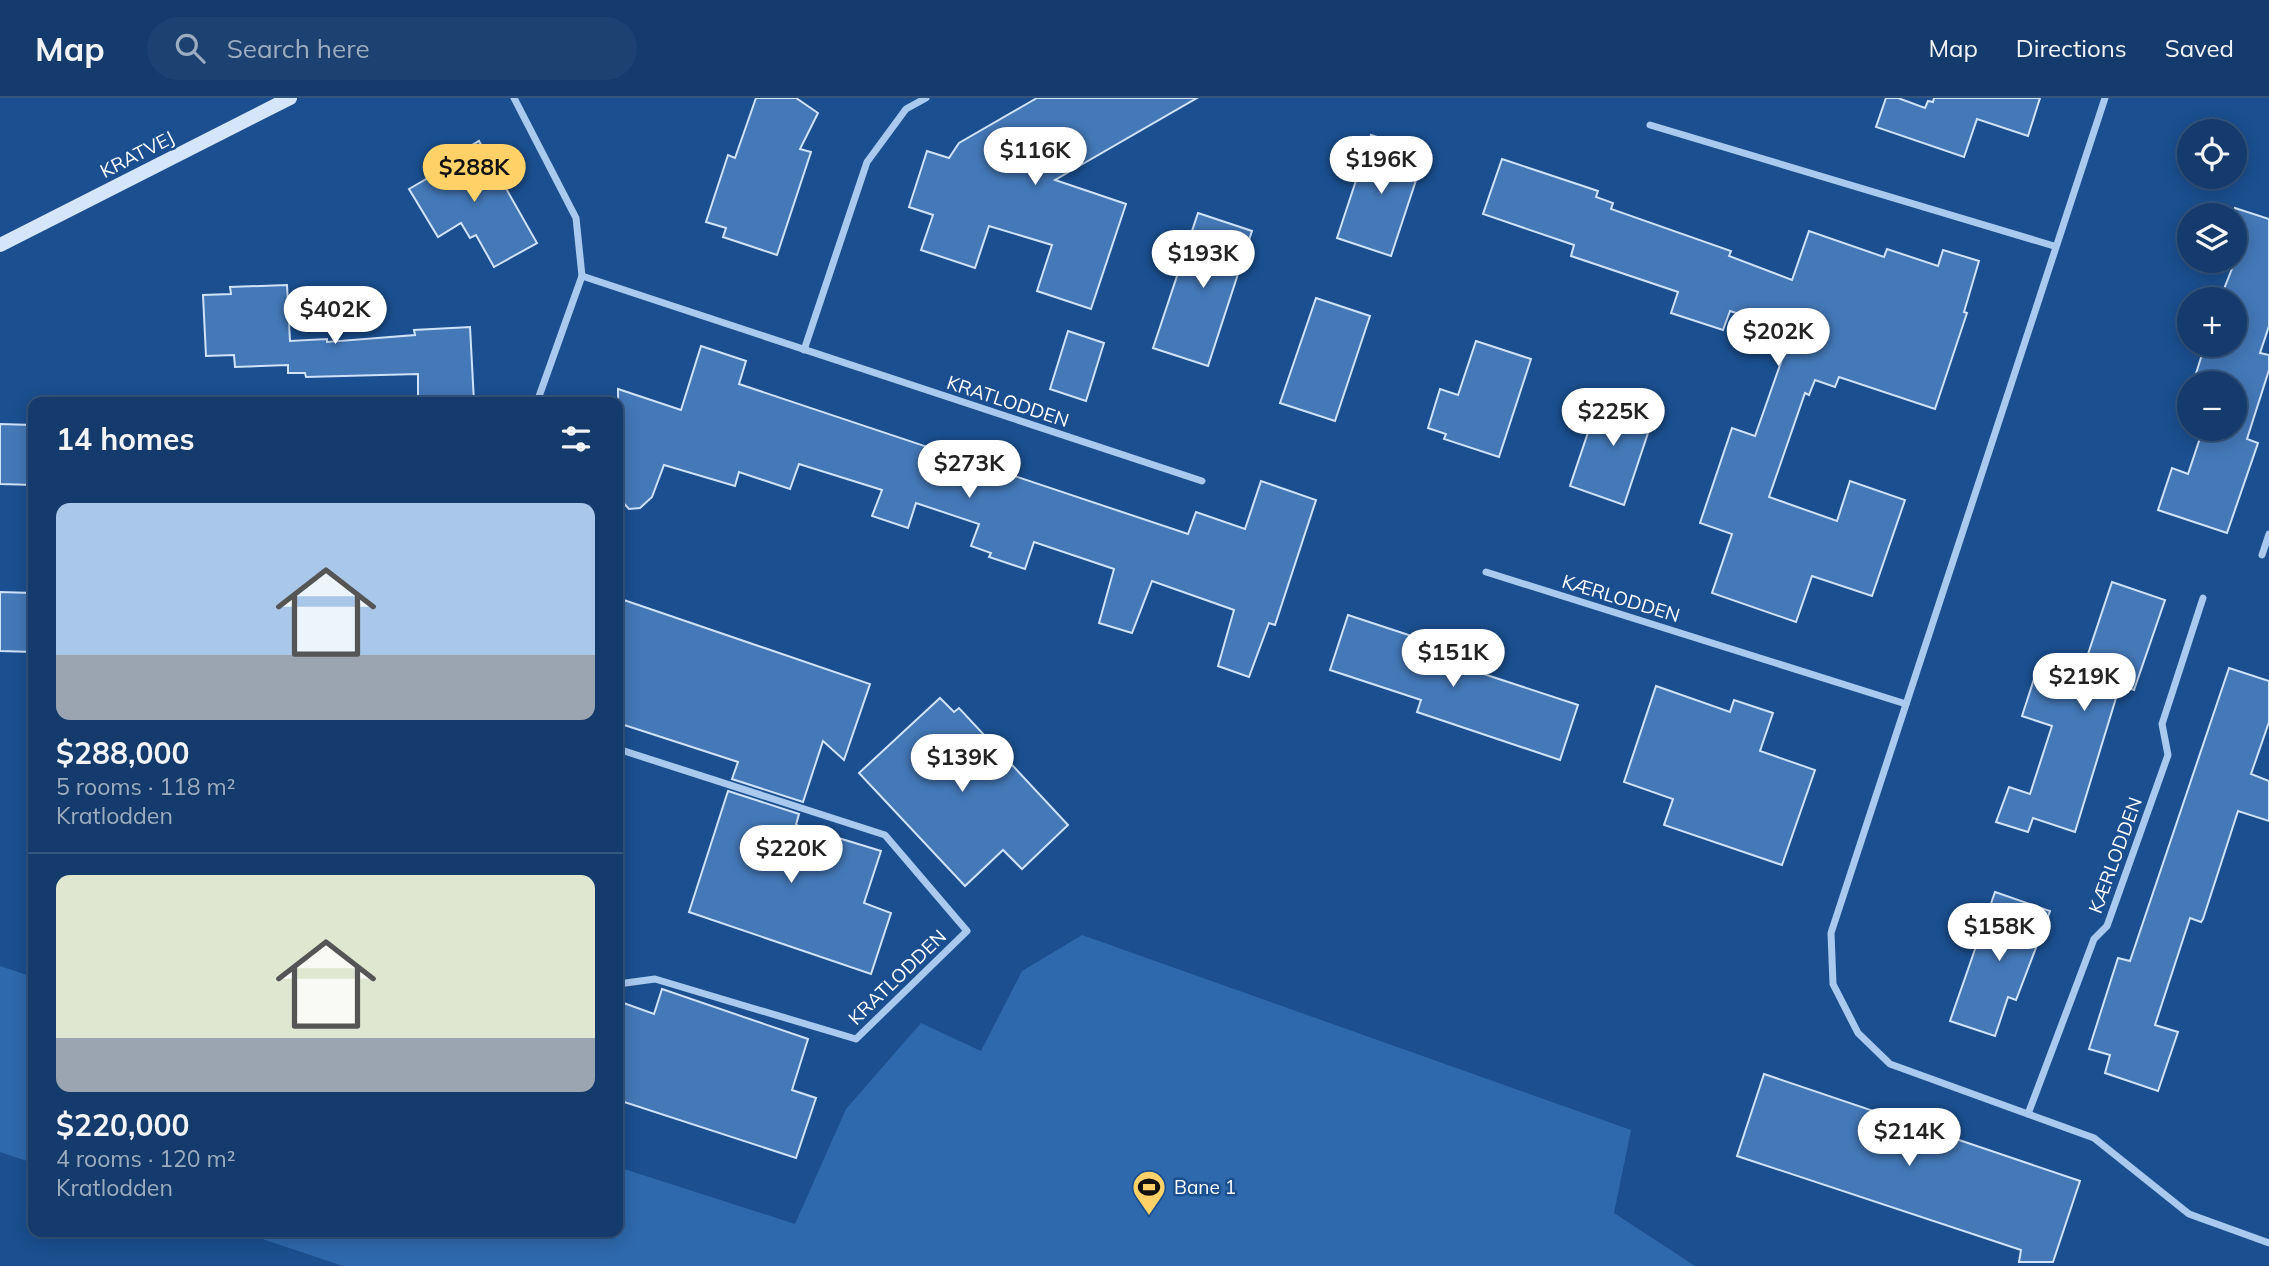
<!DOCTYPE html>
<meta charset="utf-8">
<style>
:root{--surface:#143b6b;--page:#1d4271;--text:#f1f3f6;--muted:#9dadc1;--line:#33557e;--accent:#ffd166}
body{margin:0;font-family:Mulish,sans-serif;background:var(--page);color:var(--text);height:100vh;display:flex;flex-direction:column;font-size:26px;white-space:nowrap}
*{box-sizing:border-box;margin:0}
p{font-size:23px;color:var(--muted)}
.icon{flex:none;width:38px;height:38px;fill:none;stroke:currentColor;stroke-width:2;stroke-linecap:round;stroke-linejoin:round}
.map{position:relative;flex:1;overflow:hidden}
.sheet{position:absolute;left:28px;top:299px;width:595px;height:840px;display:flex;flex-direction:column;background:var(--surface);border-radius:14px;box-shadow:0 4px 18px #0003,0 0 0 2px var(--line)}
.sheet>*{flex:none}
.buttons{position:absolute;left:2177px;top:21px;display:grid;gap:14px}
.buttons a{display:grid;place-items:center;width:70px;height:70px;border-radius:50%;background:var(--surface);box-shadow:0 4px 18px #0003,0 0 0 2px var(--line);font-size:35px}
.price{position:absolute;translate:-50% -60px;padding:0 16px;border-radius:24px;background:#fff;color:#222;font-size:23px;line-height:46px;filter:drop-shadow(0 2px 4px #0008)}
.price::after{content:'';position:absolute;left:50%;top:42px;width:21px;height:16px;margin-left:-10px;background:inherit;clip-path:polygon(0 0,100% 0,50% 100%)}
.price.current{background:var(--accent);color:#111}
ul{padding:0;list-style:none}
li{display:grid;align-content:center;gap:14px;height:371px;padding:0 28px}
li+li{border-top:2px solid var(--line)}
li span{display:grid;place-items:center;height:217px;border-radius:14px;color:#555}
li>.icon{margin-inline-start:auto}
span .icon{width:126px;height:126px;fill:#fffc;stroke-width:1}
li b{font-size:30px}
h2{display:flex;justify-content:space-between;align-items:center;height:84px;padding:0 28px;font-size:30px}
header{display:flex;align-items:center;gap:42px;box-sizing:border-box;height:98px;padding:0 35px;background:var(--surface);border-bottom:2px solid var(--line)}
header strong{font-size:33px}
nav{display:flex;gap:38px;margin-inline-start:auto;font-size:24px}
.search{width:490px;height:63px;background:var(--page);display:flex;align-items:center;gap:18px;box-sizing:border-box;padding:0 24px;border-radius:38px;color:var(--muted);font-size:26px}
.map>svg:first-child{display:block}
.green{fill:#2e69ad}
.building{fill:#4478b7;stroke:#cfe3fa;stroke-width:2}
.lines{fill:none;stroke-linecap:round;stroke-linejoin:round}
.street{stroke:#a9c9ee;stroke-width:7}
.secondary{stroke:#d6e6fa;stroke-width:14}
.labels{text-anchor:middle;stroke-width:5;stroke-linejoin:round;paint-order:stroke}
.street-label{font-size:19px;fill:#fff;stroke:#1b4f8f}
.poi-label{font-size:19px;fill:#fff;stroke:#1b4f8f;text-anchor:start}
</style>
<header>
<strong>Map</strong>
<div class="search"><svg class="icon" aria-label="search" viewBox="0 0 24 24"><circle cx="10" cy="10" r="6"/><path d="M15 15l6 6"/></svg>Search here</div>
<nav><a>Map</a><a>Directions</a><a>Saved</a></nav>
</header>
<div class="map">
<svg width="2269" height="1168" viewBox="0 0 2269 1168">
<rect width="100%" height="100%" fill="#1b4f8f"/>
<g class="green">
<path d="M 1082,837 L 1631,1032 L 1614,1115 L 1695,1168 L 343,1168 L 241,1134 L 618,1134 L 618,1069 L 795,1126 L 846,1011 L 921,925 L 981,953 L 1022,873 Z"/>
<path d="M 0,868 L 33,879 L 33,1065 L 0,1054 Z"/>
</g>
<g class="building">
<path d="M 756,0 L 796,0 L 818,15 L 800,51 L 811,54 L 777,157 L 723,139 L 726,130 L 706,124 L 728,57 L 735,60 Z"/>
<path d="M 1037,0 L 1197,0 L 1055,82 L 1126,106 L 1091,211 L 1037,193 L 1052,147 L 989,128 L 975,170 L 921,152 L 933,117 L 909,109 L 927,53 L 949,60 L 959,45 Z"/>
<path d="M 1886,0 L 1898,0 L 1925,10 L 1928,3 L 1933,4 L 1934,0 L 2040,0 L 2028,38 L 1977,21 L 1964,59 L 1876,29 Z"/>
<path d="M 1371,37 L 1425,55 L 1391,158 L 1337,140 Z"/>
<path d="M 479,43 L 537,145 L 494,169 L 476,137 L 470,140 L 461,125 L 438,139 L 409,91 L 433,77 L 430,72 Z"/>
<path d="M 1502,61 L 1598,93 L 1596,99 L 1613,105 L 1611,111 L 1731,153 L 1729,158 L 1792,182 L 1809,133 L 1884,159 L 1887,151 L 1938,168 L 1943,152 L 1979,163 L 1964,214 L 1967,215 L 1935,311 L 1839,279 L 1835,289 L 1815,282 L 1809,297 L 1805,295 L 1769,399 L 1837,423 L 1850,383 L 1905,402 L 1872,498 L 1812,478 L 1796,524 L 1712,495 L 1732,436 L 1700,425 L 1732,330 L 1755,338 L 1792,233 L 1730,213 L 1723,232 L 1671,215 L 1678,194 L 1571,158 L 1574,147 L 1483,116 Z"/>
<path d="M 2235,110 L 2269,121 L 2269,228 L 2260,255 L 2269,257 L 2269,272 L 2247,341 L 2258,345 L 2227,435 L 2158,412 L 2172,370 L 2188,376 L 2203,331 L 2235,331 L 2235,285 L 2193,285 L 2205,247 L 2235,247 L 2235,201 L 2220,201 L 2235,163 Z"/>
<path d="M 1198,115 L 1252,133 L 1208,268 L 1153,250 Z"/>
<path d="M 287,187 L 290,243 L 327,241 L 327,244 L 415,237 L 414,232 L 470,229 L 474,304 L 418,304 L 418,276 L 306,279 L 305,275 L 288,275 L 288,267 L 235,269 L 234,257 L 206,258 L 203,197 L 231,196 L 230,189 Z"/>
<path d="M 1316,200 L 1370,218 L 1335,323 L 1280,305 Z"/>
<path d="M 1068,233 L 1104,245 L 1086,303 L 1050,291 Z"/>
<path d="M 1476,243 L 1531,261 L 1499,359 L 1444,341 L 1446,336 L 1428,330 L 1440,291 L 1458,297 Z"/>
<path d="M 701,248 L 746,263 L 739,286 L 1188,436 L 1196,414 L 1245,431 L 1261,383 L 1316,402 L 1275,527 L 1269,525 L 1249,579 L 1218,568 L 1234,512 L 1152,483 L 1132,535 L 1099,525 L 1114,471 L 1034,444 L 1025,471 L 989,459 L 991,455 L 971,448 L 979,426 L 916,405 L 908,430 L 872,418 L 882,392 L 799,366 L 790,391 L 739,374 L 735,388 L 664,367 L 652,399 L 640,410 L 629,411 L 619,400 L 618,291 L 681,312 Z"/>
<path d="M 1602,293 L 1656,311 L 1624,407 L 1570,388 Z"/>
<path d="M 0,326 L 33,327 L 33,387 L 0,386 Z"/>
<path d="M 2112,484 L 2165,502 L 2134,592 L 2120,587 L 2075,734 L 2033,720 L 2028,734 L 1996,724 L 2009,689 L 2030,696 L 2052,628 L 2022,618 L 2034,581 L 2075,595 Z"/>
<path d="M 0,494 L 33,495 L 33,554 L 0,553 Z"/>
<path d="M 618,500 L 870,586 L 844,662 L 823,643 L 803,704 L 732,681 L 738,664 L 618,625 Z"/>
<path d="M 1348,517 L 1445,549 L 1441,562 L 1578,607 L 1560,662 L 1417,614 L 1421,602 L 1330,572 Z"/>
<path d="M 2229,570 L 2269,583 L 2269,624 L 2251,676 L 2269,683 L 2269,723 L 2238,713 L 2203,821 L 2201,824 L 2190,820 L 2155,927 L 2178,934 L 2158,993 L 2105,975 L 2110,957 L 2089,951 L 2118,860 L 2130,863 Z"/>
<path d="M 1656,588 L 1730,614 L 1734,602 L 1773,615 L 1760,653 L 1815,672 L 1782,767 L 1664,727 L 1673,701 L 1624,684 Z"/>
<path d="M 940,600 L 954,614 L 959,610 L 1068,727 L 1022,771 L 1003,752 L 965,788 L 859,675 Z"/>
<path d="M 728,693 L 799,716 L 796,727 L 881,753 L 864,805 L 891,815 L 871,876 L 689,814 Z"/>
<path d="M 1995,794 L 2050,813 L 2016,902 L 2008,899 L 1995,938 L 1950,923 Z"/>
<path d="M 662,891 L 808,941 L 792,992 L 816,1000 L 796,1060 L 618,1002 L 618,903 L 654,916 Z"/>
<path d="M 1764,976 L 2080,1083 L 2053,1164 L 2019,1164 L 2021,1152 L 1737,1058 Z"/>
</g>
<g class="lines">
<g class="street">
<path d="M 514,0 L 576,120 L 582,178 L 537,304"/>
<path d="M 2105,0 L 1831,835 L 1833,886 L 1858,935 L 1890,966 L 2094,1040 L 2189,1116 L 2269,1145"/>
<path d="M 1650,27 L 2054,148"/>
<path d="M 582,178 L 1202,383"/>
<path d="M 804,252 L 867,64 L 906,11 L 926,0"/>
<path d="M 2262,457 L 2269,436"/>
<path d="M 1486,474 L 1906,606"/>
<path d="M 618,651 L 885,737 L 967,833 L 856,941 L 655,881 L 618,886"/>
<path d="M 2028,1016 L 2094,841 L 2107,828 L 2168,657 L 2162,626 L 2203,500"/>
</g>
<path class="secondary" d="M 0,147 L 290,0"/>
</g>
<defs>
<symbol id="stadium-pin" viewBox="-11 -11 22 30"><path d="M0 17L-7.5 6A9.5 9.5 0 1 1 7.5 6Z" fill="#ffd166" stroke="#1b4f8f"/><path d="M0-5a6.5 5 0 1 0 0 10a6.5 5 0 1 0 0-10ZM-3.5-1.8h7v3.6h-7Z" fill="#111"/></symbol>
</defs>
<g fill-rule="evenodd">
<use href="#stadium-pin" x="1130" y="1070" width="38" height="52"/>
</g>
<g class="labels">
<g class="street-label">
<text transform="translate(137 56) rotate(-27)" y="7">KRATVEJ</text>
<text transform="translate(1008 303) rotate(18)" y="7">KRATLODDEN</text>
<text transform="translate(1621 500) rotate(17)" y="7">KÆRLODDEN</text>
<text transform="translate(2115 757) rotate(-70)" y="7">KÆRLODDEN</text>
<text transform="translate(897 879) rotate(-44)" y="7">KRATLODDEN</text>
</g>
<g class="poi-label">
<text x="1174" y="1096">Bane 1</text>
</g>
</g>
</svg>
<div class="buttons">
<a><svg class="icon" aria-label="locate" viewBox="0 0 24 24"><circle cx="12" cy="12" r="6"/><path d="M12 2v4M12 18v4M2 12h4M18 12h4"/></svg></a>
<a><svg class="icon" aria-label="layers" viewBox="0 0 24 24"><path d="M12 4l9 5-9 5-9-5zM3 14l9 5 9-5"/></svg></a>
<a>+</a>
<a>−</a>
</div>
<b class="price" style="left:1035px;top:89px">$116K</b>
<b class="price" style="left:1381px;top:98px">$196K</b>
<b class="price current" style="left:474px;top:106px">$288K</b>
<b class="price" style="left:1203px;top:192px">$193K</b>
<b class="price" style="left:335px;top:248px">$402K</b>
<b class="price" style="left:1778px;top:270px">$202K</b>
<b class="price" style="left:1613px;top:350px">$225K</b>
<b class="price" style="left:969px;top:402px">$273K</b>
<b class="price" style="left:1453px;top:591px">$151K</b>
<b class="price" style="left:2084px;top:615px">$219K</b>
<b class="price" style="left:962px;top:696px">$139K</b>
<b class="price" style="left:791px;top:787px">$220K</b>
<b class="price" style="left:1999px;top:865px">$158K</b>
<b class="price" style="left:1909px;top:1070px">$214K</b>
<section class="sheet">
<h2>14 homes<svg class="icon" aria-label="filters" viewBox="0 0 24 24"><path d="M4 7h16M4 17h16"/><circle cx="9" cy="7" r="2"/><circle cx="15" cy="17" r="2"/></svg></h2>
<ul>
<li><span style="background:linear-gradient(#a9c7e8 70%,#9aa5b1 0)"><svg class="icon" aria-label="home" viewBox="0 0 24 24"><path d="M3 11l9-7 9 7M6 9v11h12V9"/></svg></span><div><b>$288,000</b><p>5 rooms · 118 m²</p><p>Kratlodden</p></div></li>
<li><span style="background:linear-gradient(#dfe7d0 75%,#9aa5b1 0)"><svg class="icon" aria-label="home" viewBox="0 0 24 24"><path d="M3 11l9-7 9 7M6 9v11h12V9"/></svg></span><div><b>$220,000</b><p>4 rooms · 120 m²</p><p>Kratlodden</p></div></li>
</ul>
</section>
</div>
